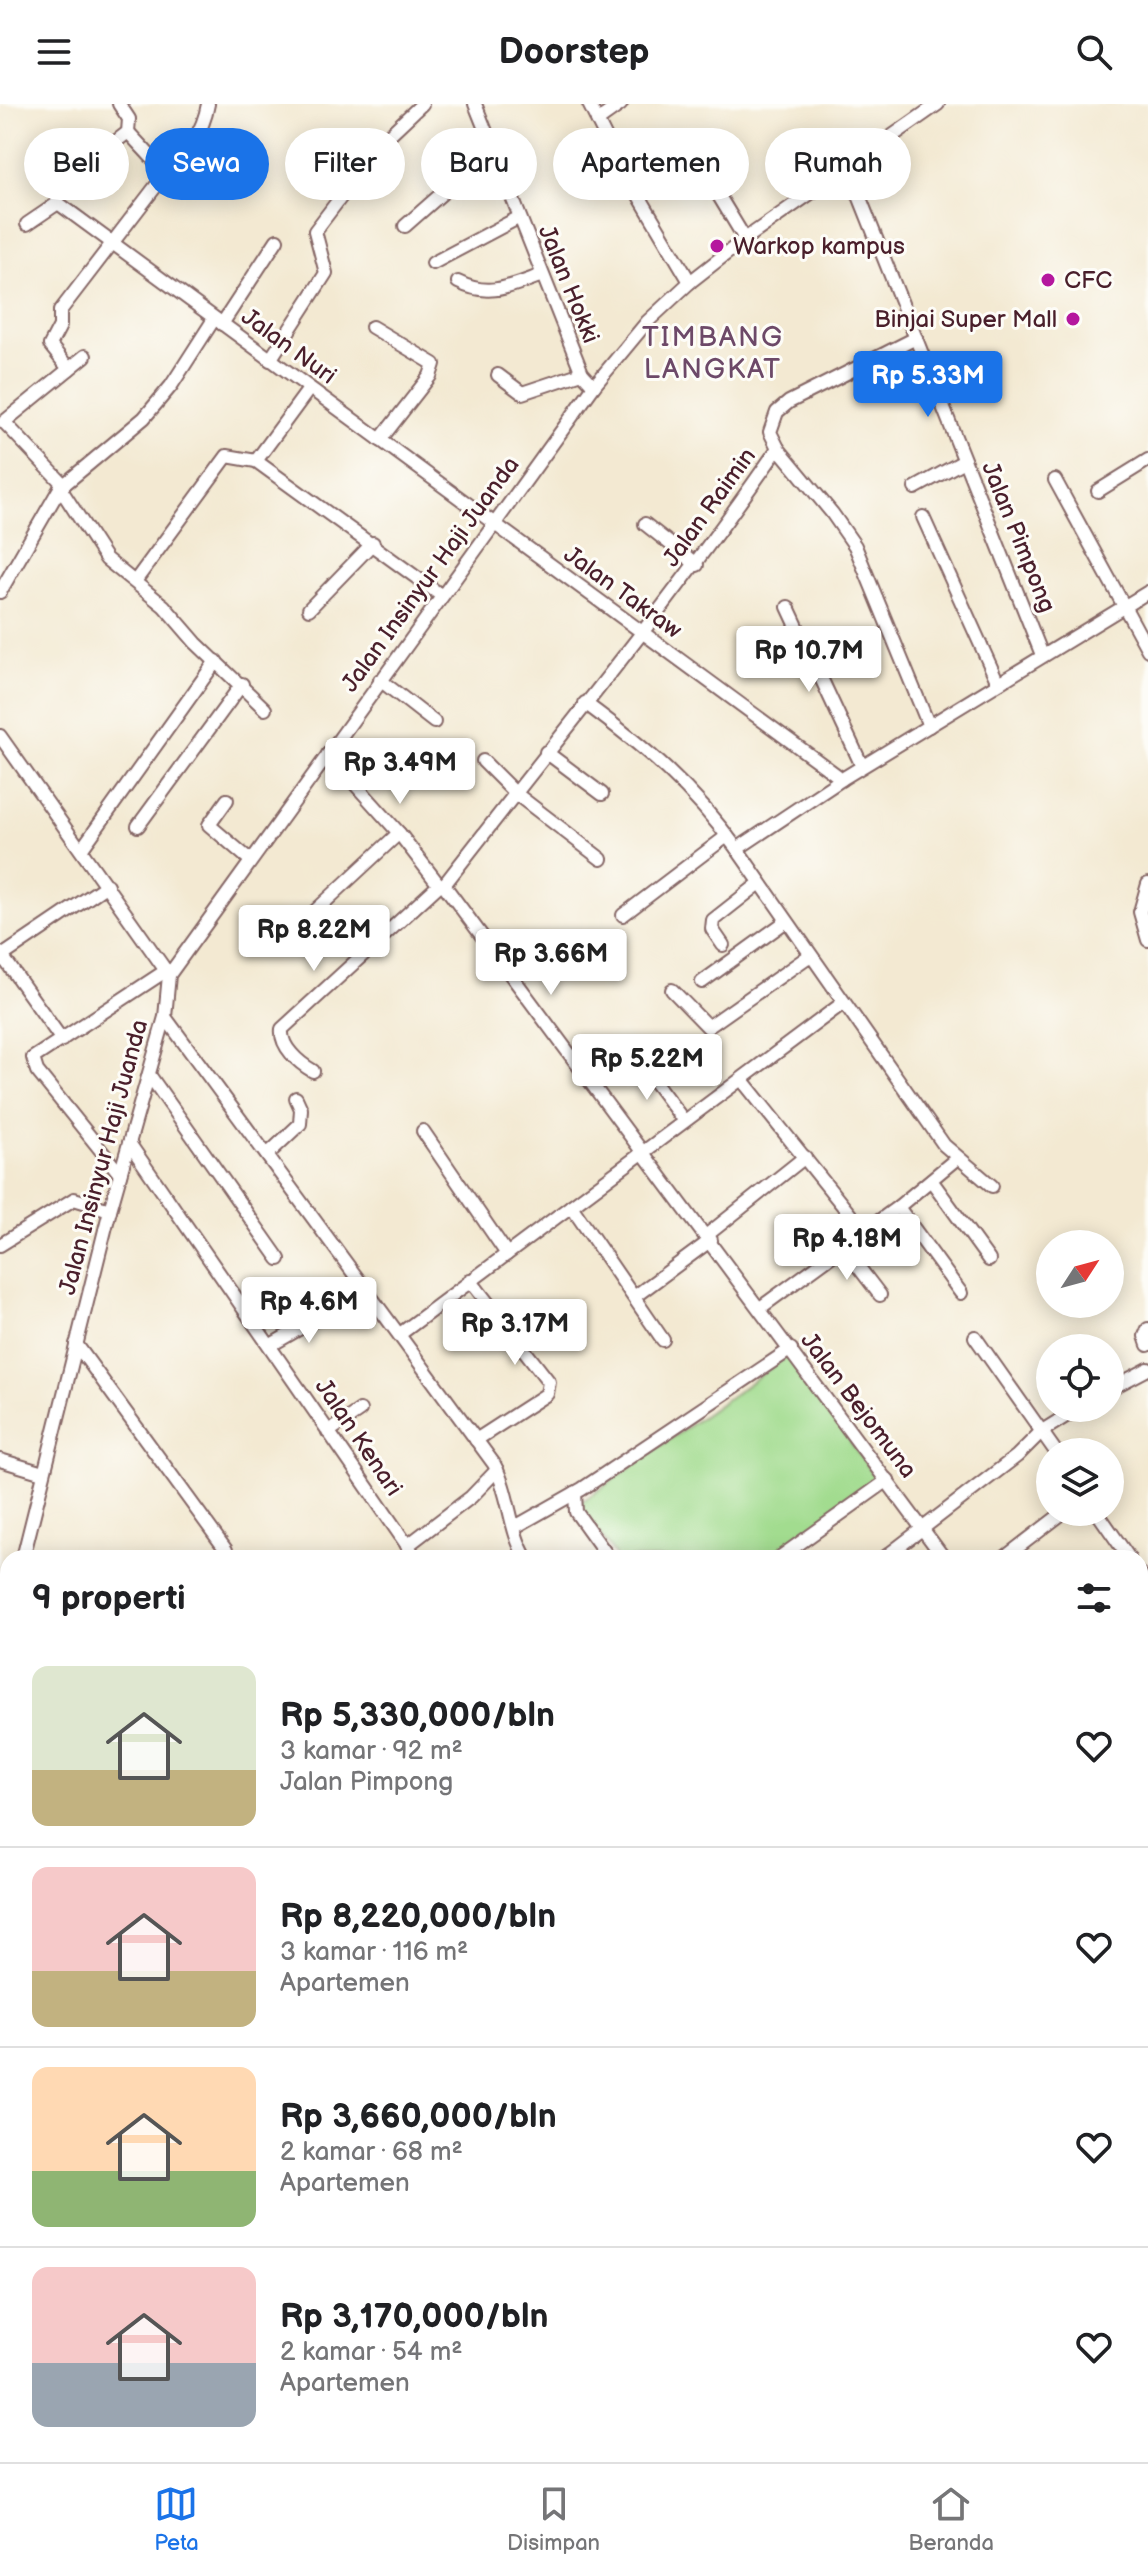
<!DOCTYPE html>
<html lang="id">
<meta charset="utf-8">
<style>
:root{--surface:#fff;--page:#f2f2f2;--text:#202124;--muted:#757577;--line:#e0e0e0;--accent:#1a73e8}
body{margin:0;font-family:"Balsamiq Sans",sans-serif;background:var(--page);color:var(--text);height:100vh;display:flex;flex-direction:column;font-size:30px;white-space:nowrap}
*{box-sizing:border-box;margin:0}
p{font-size:26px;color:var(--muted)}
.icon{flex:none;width:44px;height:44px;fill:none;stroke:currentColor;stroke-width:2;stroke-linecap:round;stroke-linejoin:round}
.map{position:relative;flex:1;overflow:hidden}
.side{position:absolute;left:0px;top:1446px;width:1148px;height:912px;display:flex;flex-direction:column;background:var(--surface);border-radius:24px 24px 0 0;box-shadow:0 4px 20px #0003}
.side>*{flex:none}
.hud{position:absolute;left:24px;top:24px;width:1100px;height:72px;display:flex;gap:16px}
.needle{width:52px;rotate:54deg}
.fabs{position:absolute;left:1036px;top:1126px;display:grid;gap:16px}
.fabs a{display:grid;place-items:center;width:88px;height:88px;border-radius:50%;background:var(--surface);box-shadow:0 4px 20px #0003;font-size:40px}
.price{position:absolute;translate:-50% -68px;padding:0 18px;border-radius:8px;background:#fff;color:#222;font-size:26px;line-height:52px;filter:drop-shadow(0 2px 4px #0008)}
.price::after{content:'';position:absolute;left:50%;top:48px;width:24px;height:18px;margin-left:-12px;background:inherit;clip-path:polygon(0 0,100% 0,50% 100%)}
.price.current{background:var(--accent);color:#fff}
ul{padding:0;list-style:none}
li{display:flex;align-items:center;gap:24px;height:200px;padding:0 32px}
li+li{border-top:2px solid var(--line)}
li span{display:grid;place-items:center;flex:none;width:224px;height:160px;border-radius:16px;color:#555}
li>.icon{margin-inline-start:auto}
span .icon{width:96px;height:96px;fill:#fffc;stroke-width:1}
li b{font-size:34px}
h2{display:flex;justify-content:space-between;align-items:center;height:96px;padding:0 32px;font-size:34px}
.pill{padding:0 28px;border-radius:36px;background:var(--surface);box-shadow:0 4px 20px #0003;font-size:28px;line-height:72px}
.pill.current{background:var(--accent);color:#fff}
header{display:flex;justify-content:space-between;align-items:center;height:104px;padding:0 32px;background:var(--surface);font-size:36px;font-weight:600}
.menu{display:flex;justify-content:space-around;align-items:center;height:112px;border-top:2px solid var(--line);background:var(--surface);font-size:22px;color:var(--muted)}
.menu a{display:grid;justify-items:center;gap:4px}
.menu .current{color:var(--accent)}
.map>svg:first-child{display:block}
.green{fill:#a2dc8f;stroke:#767e5d;stroke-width:2}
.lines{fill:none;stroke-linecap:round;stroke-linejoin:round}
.minor-casing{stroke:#856665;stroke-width:16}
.minor{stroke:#fff;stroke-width:12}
.poi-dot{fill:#b5179e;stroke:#fdfcf7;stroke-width:3}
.labels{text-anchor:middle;stroke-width:6;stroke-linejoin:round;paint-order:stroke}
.poi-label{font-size:24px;fill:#4a1f2b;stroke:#fdfcf7;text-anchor:start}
.street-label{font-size:24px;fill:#4a1f2b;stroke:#fdfcf7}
.quarter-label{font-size:28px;letter-spacing:2px;fill:#6d4968;stroke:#fdfcf7}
</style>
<header><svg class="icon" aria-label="menu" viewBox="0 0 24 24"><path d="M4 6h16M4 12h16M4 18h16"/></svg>Doorstep<svg class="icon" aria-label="search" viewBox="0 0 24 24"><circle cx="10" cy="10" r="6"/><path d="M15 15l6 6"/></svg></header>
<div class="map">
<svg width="1148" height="2358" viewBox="0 0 1148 2358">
<rect width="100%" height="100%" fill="#fdfcf7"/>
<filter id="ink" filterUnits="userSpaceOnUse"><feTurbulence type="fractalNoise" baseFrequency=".0125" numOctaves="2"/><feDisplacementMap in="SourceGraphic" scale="16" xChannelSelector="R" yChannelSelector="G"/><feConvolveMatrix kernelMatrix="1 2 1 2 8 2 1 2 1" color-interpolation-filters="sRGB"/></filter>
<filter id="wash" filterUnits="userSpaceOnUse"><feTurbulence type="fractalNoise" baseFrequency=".006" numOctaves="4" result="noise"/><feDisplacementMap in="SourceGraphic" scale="32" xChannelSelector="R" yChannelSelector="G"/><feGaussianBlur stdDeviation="1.8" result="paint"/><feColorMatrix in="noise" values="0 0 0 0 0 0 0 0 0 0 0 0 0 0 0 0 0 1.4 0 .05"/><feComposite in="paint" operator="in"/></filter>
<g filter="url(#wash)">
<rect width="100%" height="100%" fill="#f3e9d2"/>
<g class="green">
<path d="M 789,1251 L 878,1377 L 769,1454 L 617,1454 L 579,1400 Z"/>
<path d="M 1148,1792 L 1148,2094 L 1140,2100 L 1140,1798 Z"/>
</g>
</g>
<g filter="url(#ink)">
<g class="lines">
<defs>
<g id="minor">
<path d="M 475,0 L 582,269 L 594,282"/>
<path d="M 589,0 L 613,48 L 690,178"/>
<path d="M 597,17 L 621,0"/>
<path d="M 128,28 L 166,69"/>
<path d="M 693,49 L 745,135"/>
<path d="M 848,64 L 1042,551"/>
<path d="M 58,99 L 842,675"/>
<path d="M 58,99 L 57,90 L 63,79 L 128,28 L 129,15 L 119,0"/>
<path d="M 27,120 L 58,99"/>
<path d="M 405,122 L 447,85 L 489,34"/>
<path d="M 433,159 L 518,114"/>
<path d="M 458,178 C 489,194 511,182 542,171"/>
<path d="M 222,220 L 277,136"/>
<path d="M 372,223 L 434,260 L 430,272 L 380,336"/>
<path d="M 916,234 L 789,298 L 777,308 L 770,328 L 778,344 L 832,409 L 855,442 L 929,622"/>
<path d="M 270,256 L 326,169 L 315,127 L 385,35 L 422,0"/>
<path d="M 69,265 L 50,241 L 60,222 L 60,207 L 166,69 C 187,49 203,29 208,0"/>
<path d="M 498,271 L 522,289 L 582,269"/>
<path d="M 256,357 L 309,285"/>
<path d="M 1055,376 L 1148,546"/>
<path d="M 64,381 L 4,318 L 85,252"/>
<path d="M 60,384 L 106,455 L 164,502 L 196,539 L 265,605"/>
<path d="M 915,384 L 964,357"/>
<path d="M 1098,387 L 1148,356"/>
<path d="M 923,413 L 998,579"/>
<path d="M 645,420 L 697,461"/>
<path d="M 136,476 L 227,352 L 256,357 L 442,492"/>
<path d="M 0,488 L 60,384 L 144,314 L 171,282 L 214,215"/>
<path d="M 788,503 L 862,662"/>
<path d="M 309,505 L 373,439"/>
<path d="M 380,576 L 434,618"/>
<path d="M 585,599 C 646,644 692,683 737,745 L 944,1041 L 992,1082"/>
<path d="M 0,632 L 169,871"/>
<path d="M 546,648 L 602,690"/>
<path d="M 328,650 L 399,729 L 439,781 L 444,781 L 944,1454"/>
<path d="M 483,657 L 515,689 L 601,755"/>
<path d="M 227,696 L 209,721 L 250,756"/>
<path d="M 138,722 L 242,580"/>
<path d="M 737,745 L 842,675 L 1148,488"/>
<path d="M 81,746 L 216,557"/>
<path d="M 1148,780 L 1140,808 L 1148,836"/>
<path d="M 444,781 C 556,636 674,495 778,344"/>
<path d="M 312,810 L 399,729"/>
<path d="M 623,811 L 727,732"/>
<path d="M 723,841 L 712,825 L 713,816 L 760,779"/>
<path d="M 0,849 L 62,936"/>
<path d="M 2,852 L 107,781"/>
<path d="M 702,878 L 785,818"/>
<path d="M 672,886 L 708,923 L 809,852"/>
<path d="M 165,913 L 494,1360 C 510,1390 509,1426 526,1454"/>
<path d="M 639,957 L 684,1017"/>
<path d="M 313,967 C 299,959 280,943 282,925 L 439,781"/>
<path d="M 150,972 L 279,1155"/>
<path d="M 742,976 L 864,1128"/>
<path d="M 423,1027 L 507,1150"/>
<path d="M 129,1039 L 416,1454"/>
<path d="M 267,1051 L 300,1020 L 301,1005 L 296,994"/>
<path d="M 120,1070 L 37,967 L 33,954 L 167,866"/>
<path d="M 931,1076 L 989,1156"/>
<path d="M 571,1102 L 663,1236"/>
<path d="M 898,1103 L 961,1189"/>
<path d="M 707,1131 L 805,1053"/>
<path d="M 0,1141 L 74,1095 L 110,1106"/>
<path d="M 844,1144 L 880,1191"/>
<path d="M 470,1176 L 549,1278 L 547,1290 L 476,1336"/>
<path d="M 634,1193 L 711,1136"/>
<path d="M 760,1204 L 898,1103 L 956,1055"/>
<path d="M 1148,1225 L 1145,1232 L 1148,1241"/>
<path d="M 400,1230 L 843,899"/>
<path d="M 975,1233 L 1056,1348"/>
<path d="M 76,1240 L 226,1446"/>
<path d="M 271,1241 L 328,1208"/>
<path d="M 1110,1285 L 1148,1265"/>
<path d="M 328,1328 L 360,1306"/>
<path d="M 0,1356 L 43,1369"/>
<path d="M 575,1389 L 576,1408 L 609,1454"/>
<path d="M 1097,1408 L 1129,1454"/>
<path d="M 515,1423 L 582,1385 L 791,1245"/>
<path d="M 407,1442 L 471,1393 L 497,1366"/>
<path d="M 23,1454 L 110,1106 L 165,913 L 169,871 L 594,282 L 647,218 L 690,178 L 745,135 L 938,0"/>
<path d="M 779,1454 L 888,1376"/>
<path d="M 884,1454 L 1017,1352 L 1042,1327 L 1079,1304"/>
<path d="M 1004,1454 L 1064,1408"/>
<path d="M 1140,1470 L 1148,1482"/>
<path d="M 0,1546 L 8,1515"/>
<path d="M 1140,1572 L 1148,1566"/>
<path d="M 1140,1626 L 1148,1620"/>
<path d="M 0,1678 L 8,1680"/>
<path d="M 1140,1704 L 1148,1698"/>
<path d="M 1140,1715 L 1148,1726"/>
<path d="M 0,1945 L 8,1943"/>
<path d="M 0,2055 L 8,2056"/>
</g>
</defs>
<use href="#minor" class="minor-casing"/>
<use href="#minor" class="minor"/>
</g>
</g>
<g class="poi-dot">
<circle cx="717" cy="142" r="8"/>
<circle cx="1048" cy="176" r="8"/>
<circle cx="1073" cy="215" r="8"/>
</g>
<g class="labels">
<g class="poi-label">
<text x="733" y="150">Warkop kampus</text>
<text x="1064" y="184">CFC</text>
<text x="1057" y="223" text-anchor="end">Binjai Super Mall</text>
</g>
<g class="street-label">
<text transform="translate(569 180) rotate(68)" y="8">Jalan Hokki</text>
<text transform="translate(289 242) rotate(36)" y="8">Jalan Nuri</text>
<text transform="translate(709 403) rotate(-54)" y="8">Jalan Raimin</text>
<text transform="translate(1019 433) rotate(68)" y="8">Jalan Pimpong</text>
<text transform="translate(430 470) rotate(-54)" y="8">Jalan Insinyur Haji Juanda</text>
<text transform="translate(623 488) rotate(36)" y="8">Jalan Takraw</text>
<text transform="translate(103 1053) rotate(-75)" y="8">Jalan Insinyur Haji Juanda</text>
<text transform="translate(859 1301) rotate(53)" y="8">Jalan Bejomuna</text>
<text transform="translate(359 1333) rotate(56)" y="8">Jalan Kenari</text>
</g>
<g class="quarter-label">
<text x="713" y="242">TIMBANG<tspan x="713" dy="32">LANGKAT</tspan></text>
</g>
</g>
</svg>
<div class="fabs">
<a><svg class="needle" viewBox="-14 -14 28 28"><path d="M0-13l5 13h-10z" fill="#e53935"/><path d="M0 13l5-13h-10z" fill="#757577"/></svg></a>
<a><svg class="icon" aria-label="locate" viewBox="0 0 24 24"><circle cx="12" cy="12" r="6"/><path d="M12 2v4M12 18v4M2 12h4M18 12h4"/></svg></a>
<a><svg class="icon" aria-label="layers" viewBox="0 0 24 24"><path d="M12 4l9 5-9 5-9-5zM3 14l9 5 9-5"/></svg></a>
</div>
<b class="price current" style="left:928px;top:315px">Rp 5.33M</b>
<b class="price" style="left:809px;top:590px">Rp 10.7M</b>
<b class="price" style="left:400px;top:702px">Rp 3.49M</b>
<b class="price" style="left:314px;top:869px">Rp 8.22M</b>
<b class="price" style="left:551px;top:893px">Rp 3.66M</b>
<b class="price" style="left:647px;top:998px">Rp 5.22M</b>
<b class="price" style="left:847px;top:1178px">Rp 4.18M</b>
<b class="price" style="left:309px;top:1241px">Rp 4.6M</b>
<b class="price" style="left:515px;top:1263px">Rp 3.17M</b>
<div class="hud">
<a class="pill">Beli</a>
<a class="pill current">Sewa</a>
<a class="pill">Filter</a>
<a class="pill">Baru</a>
<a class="pill">Apartemen</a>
<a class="pill">Rumah</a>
</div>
<section class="side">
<h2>9 properti<svg class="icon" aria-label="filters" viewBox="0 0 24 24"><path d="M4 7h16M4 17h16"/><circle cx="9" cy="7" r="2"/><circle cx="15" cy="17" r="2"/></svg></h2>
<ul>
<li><span style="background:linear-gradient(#dfe7d0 65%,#c2b280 0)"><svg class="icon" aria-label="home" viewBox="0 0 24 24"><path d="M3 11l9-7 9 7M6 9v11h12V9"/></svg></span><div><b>Rp 5,330,000/bln</b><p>3 kamar · 92 m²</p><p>Jalan Pimpong</p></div><svg class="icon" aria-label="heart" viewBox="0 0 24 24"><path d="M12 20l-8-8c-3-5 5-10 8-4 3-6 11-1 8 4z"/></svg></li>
<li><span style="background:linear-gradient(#f6c9c9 65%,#c2b280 0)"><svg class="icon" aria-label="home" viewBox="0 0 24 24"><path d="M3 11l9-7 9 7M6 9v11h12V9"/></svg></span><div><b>Rp 8,220,000/bln</b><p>3 kamar · 116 m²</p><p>Apartemen</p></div><svg class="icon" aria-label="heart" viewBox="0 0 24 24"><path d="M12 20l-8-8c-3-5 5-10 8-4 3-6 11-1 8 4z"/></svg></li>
<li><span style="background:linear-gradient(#ffd9b3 65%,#8fb573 0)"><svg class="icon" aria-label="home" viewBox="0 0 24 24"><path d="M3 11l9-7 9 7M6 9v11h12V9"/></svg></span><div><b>Rp 3,660,000/bln</b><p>2 kamar · 68 m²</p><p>Apartemen</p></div><svg class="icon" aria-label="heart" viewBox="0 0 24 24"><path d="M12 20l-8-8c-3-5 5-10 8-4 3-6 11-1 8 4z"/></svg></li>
<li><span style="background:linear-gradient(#f6c9c9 60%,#9aa5b1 0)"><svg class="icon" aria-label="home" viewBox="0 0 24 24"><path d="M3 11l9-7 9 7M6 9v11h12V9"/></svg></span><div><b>Rp 3,170,000/bln</b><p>2 kamar · 54 m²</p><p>Apartemen</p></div><svg class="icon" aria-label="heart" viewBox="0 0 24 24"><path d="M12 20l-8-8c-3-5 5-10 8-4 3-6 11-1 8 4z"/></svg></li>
</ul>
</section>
</div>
<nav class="menu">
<a class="current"><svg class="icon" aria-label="map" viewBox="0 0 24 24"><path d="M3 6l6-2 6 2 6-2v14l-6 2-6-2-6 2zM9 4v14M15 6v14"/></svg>Peta</a>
<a><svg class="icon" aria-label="saved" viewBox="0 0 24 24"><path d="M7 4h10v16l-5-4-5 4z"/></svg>Disimpan</a>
<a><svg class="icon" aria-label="home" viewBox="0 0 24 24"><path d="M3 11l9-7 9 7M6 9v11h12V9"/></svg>Beranda</a>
</nav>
